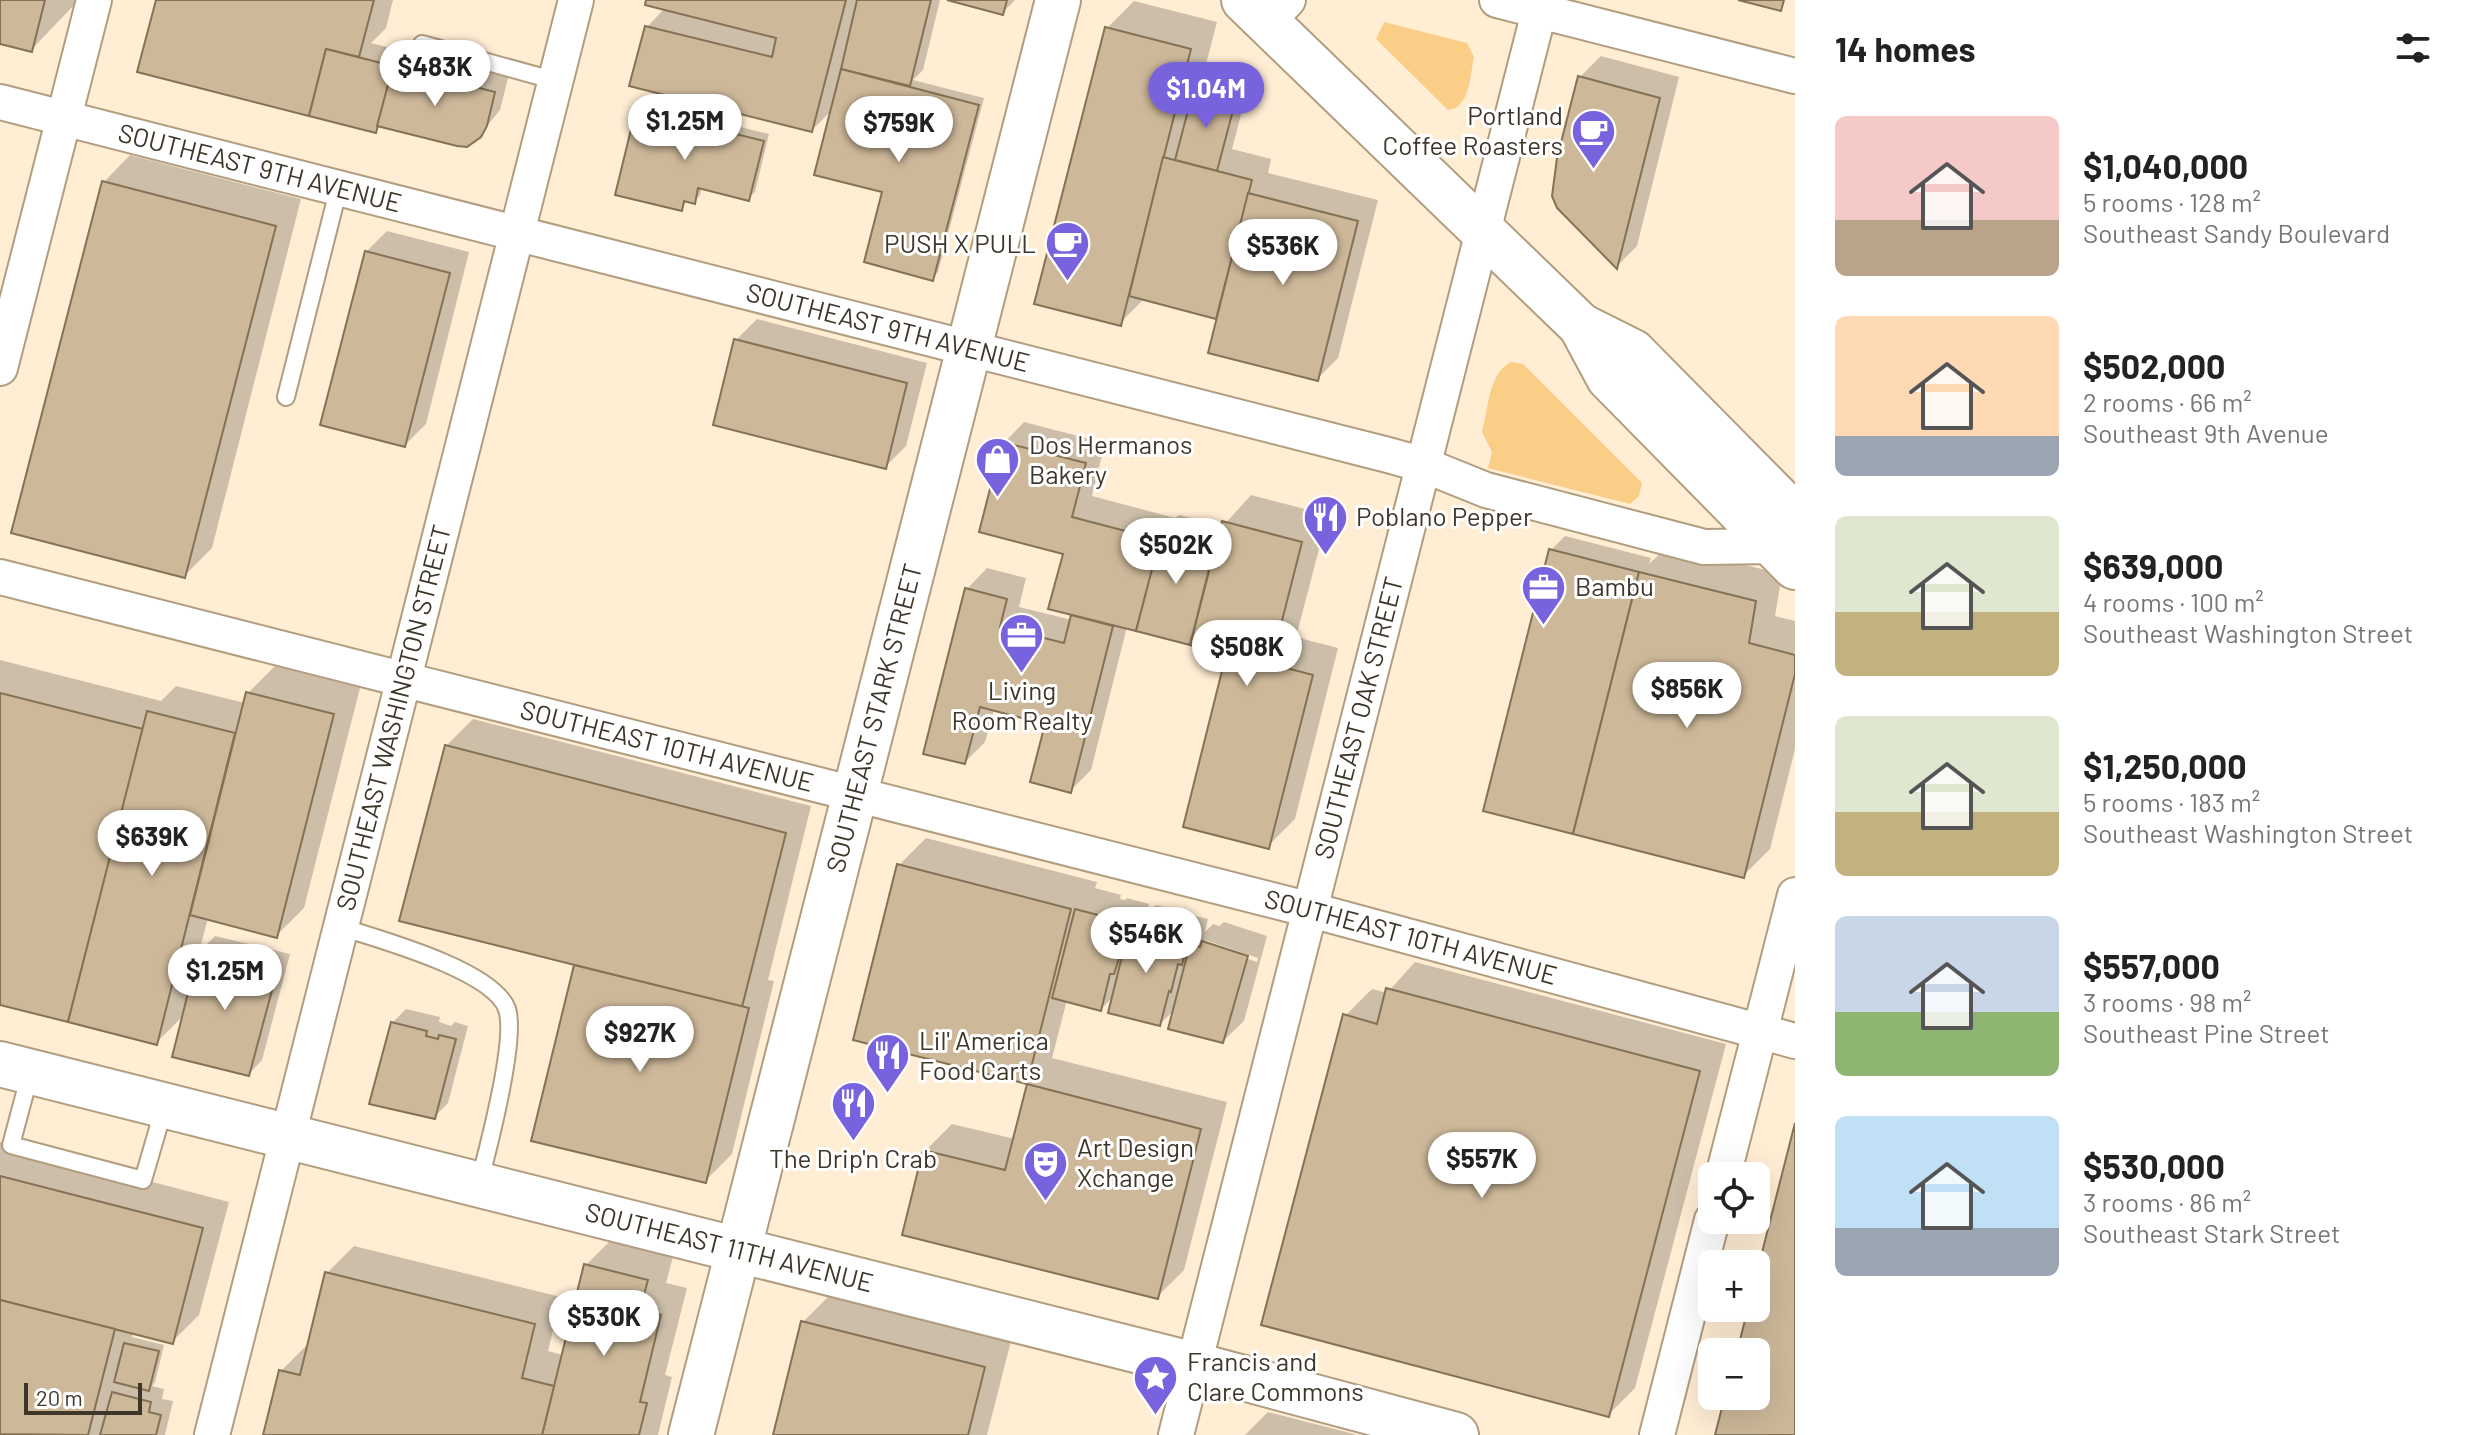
<!DOCTYPE html>
<meta charset="utf-8">
<style>
:root{--surface:#fff;--page:#f2f2f2;--text:#222;--muted:#767676;--accent:#7962dd}
body{margin:0;font-family:Barlow,sans-serif;background:var(--page);color:var(--text);height:100vh;display:flex;flex-direction:column;font-size:30px;white-space:nowrap}
*{box-sizing:border-box;margin:0}
p{font-size:26px;color:var(--muted)}
.icon{flex:none;width:44px;height:44px;fill:none;stroke:currentColor;stroke-width:2;stroke-linecap:round;stroke-linejoin:round}
.map{position:relative;flex:1;overflow:hidden}
.side{display:flex;flex-direction:column;background:var(--surface);width:680px}
.side>*{flex:none}
.controls{position:absolute;left:1698px;top:1162px;display:grid;gap:16px}
.controls a{display:grid;place-items:center;width:72px;height:72px;border-radius:12px;background:var(--surface);box-shadow:0 8px 32px #0002;font-size:40px}
.scale{position:absolute;left:24px;bottom:20px;width:118px;box-sizing:border-box;padding-left:8px;border:4px solid #3e3629;border-top:0;font-size:22px;line-height:28px;white-space:nowrap;color:#3e3629;-webkit-text-stroke:6px #fff;paint-order:stroke}
.price{position:absolute;translate:-50% -68px;padding:0 18px;border-radius:28px;background:#fff;color:#222;font-size:26px;line-height:52px;filter:drop-shadow(0 2px 4px #0008)}
.price::after{content:'';position:absolute;left:50%;top:48px;width:24px;height:18px;margin-left:-12px;background:inherit;clip-path:polygon(0 0,100% 0,50% 100%)}
.price.current{background:var(--accent);color:#fff}
ul{padding:0;list-style:none}
li{display:flex;align-items:center;gap:24px;height:200px;padding:0 40px}
li span{display:grid;place-items:center;flex:none;width:224px;height:160px;border-radius:12px;color:#555}
li>.icon{margin-inline-start:auto}
span .icon{width:96px;height:96px;fill:#fffc;stroke-width:1}
li b{font-size:34px}
h2{display:flex;justify-content:space-between;align-items:center;height:96px;padding:0 40px;font-size:34px}
main{display:flex;flex:1;min-height:0}
.map>svg:first-child{display:block}
.green{fill:#fbce88}
.shadow{fill:#0003;fill-rule:evenodd}
.building{fill:#cdb899;stroke:#857255;stroke-width:2}
.lines{fill:none;stroke-linecap:round;stroke-linejoin:round}
.lane-casing{stroke:#b19d7f;stroke-width:20}
.street-casing{stroke:#b19d7f;stroke-width:38}
.secondary-casing{stroke:#b19d7f;stroke-width:48}
.lane{stroke:#fff;stroke-width:16}
.street{stroke:#fff;stroke-width:34}
.secondary{stroke:#fff;stroke-width:44}
.labels{text-anchor:middle;stroke-width:6;stroke-linejoin:round;paint-order:stroke}
.poi-label{font-size:26px;fill:#3e3629;stroke:#fff;text-anchor:start}
.street-label{font-size:26px;fill:#3e3629;stroke:#fff}
</style>
<main>
<div class="map">
<svg width="1795" height="1435" viewBox="0 0 1795 1435">
<rect width="100%" height="100%" fill="#ffeed4"/>
<g class="green">
<path d="M 1384,22 L 1467,43 L 1474,57 C 1470,75 1470,108 1448,110 L 1376,39 Z"/>
<path d="M 1511,362 L 1523,364 L 1642,483 L 1639,496 L 1630,504 L 1488,468 L 1492,452 L 1482,432 C 1488,410 1489,372 1511,362 Z"/>
</g>
<g class="shadow">
<path d="M 0,0 L 79,0 L 31,50 L 0,42 Z"/>
<path d="M 158,0 L 393,0 L 386,28 L 371,43 L 508,78 L 500,110 L 474,142 L 381,125 L 375,130 Z"/>
<path d="M 648,0 L 940,0 L 923,70 L 913,80 L 984,98 L 938,272 L 932,279 L 884,191 L 833,109 L 812,130 L 647,27 L 665,8 Z"/>
<path d="M 955,0 L 1015,0 L 1002,13 Z"/>
<path d="M 1134,1 L 1217,22 L 1201,83 L 1209,75 L 1249,85 L 1232,149 L 1271,159 L 1268,173 L 1378,200 L 1338,358 L 1317,379 L 1219,317 L 1145,298 L 1120,323 L 1107,28 Z"/>
<path d="M 1601,56 L 1679,77 L 1637,246 L 1617,266 L 1580,77 Z"/>
<path d="M 645,104 L 769,134 L 755,192 L 748,198 L 702,187 L 700,195 L 694,201 L 688,200 L 681,209 L 638,110 Z"/>
<path d="M 130,155 L 301,199 L 212,548 L 185,575 L 104,182 Z"/>
<path d="M 387,231 L 469,252 L 426,424 L 405,445 L 366,252 Z"/>
<path d="M 757,319 L 927,363 L 906,446 L 885,467 L 736,340 Z"/>
<path d="M 1024,422 L 1105,443 L 1092,496 L 1175,518 L 1179,515 L 1223,526 L 1251,495 L 1328,515 L 1296,637 L 1338,648 L 1295,819 L 1268,846 L 1229,653 L 1127,627 L 1091,770 L 1070,791 L 1047,723 L 994,709 L 985,742 L 965,762 L 967,589 L 987,568 L 1026,578 L 1019,607 L 1072,620 L 1073,614 L 1065,552 L 1004,443 Z"/>
<path d="M 1565,536 L 1651,558 L 1649,564 L 1668,546 L 1782,574 L 1775,616 L 1795,621 L 1795,749 L 1770,849 L 1743,876 L 1551,550 Z"/>
<path d="M 0,660 L 161,701 L 176,686 L 245,703 L 248,693 L 275,666 L 360,688 L 304,908 L 277,935 L 208,918 L 199,952 L 215,936 L 290,954 L 262,1060 L 249,1074 L 185,1014 L 156,1043 L 0,1003 Z"/>
<path d="M 473,719 L 811,806 L 768,980 L 774,981 L 732,1154 L 705,1181 L 534,1139 L 577,964 L 446,746 Z"/>
<path d="M 926,838 L 1097,882 L 1095,888 L 1121,895 L 1120,899 L 1125,900 L 1127,898 L 1149,904 L 1148,908 L 1152,909 L 1156,905 L 1179,911 L 1178,915 L 1184,917 L 1187,914 L 1208,919 L 1205,932 L 1213,924 L 1219,926 L 1224,922 L 1267,936 L 1244,1021 L 1223,1041 L 1176,1008 L 1160,1024 L 1115,995 L 1101,1009 L 1067,1000 L 1052,1058 L 1227,1102 L 1184,1270 L 1157,1297 L 925,1151 L 952,1124 L 1015,1139 L 1029,1082 L 1027,1082 L 899,865 ZM 1205,940 L 1258,958 L 1257,962 L 1205,944 Z"/>
<path d="M 1415,962 L 1726,1044 L 1635,1388 L 1608,1415 L 1345,1016 L 1372,989 L 1387,993 Z"/>
<path d="M 406,1009 L 440,1017 L 439,1022 L 451,1026 L 455,1022 L 468,1026 L 448,1103 L 434,1117 L 392,1023 Z"/>
<path d="M 0,1142 L 229,1202 L 199,1315 L 172,1342 L 133,1332 L 132,1337 L 164,1345 L 155,1382 L 152,1386 L 164,1389 L 162,1399 L 173,1401 L 165,1435 L 103,1435 L 104,1431 L 100,1435 L 13,1435 L 0,1432 Z"/>
<path d="M 613,1238 L 674,1253 L 666,1283 L 687,1288 L 665,1375 L 672,1377 L 658,1435 L 265,1435 L 281,1371 L 308,1344 L 327,1273 L 354,1246 L 561,1297 L 548,1351 L 563,1355 L 586,1265 Z"/>
<path d="M 830,1295 L 1011,1341 L 987,1435 L 775,1435 L 803,1322 Z"/>
<path d="M 1268,1412 L 1358,1435 L 1245,1435 Z"/>
</g>
<g class="building">
<path d="M 0,0 L 45,0 L 32,52 L 0,44 Z"/>
<path d="M 156,0 L 374,0 L 359,57 L 326,49 L 309,116 L 137,72 Z"/>
<path d="M 646,0 L 846,0 L 812,132 L 629,86 L 645,26 L 772,57 L 776,38 L 645,5 Z"/>
<path d="M 857,0 L 931,0 L 910,86 L 841,69 Z"/>
<path d="M 947,0 L 1007,0 L 1003,15 Z"/>
<path d="M 1738,0 L 1784,0 L 1781,11 Z"/>
<path d="M 1105,27 L 1191,49 L 1121,326 L 1034,304 Z"/>
<path d="M 326,49 L 393,66 L 376,133 L 309,116 Z"/>
<path d="M 393,66 L 495,92 L 487,126 L 481,137 L 467,147 L 457,146 L 377,126 Z"/>
<path d="M 841,69 L 979,105 L 933,281 L 864,262 L 882,192 L 814,175 Z"/>
<path d="M 1578,76 L 1660,98 L 1617,269 L 1557,208 L 1552,196 L 1557,158 Z"/>
<path d="M 1194,88 L 1236,99 L 1217,171 L 1175,160 Z"/>
<path d="M 636,109 L 764,141 L 749,201 L 698,188 L 695,204 L 684,201 L 682,211 L 615,195 Z"/>
<path d="M 1163,157 L 1252,180 L 1216,319 L 1129,296 Z"/>
<path d="M 102,181 L 276,226 L 185,578 L 11,533 Z"/>
<path d="M 1248,193 L 1358,221 L 1318,381 L 1208,353 Z"/>
<path d="M 365,251 L 450,273 L 405,447 L 320,425 Z"/>
<path d="M 734,339 L 907,383 L 886,469 L 713,425 Z"/>
<path d="M 1002,442 L 1086,463 L 1072,517 L 1160,540 L 1136,631 L 1048,609 L 1063,554 L 979,532 Z"/>
<path d="M 1222,521 L 1302,542 L 1271,664 L 1313,675 L 1269,849 L 1183,827 L 1226,655 L 1190,645 Z"/>
<path d="M 1163,527 L 1216,541 L 1190,645 L 1136,631 Z"/>
<path d="M 1549,549 L 1639,572 L 1573,834 L 1483,811 Z"/>
<path d="M 1639,572 L 1756,601 L 1749,643 L 1795,655 L 1795,674 L 1744,878 L 1573,834 Z"/>
<path d="M 965,588 L 1007,599 L 1000,627 L 1064,643 L 1071,615 L 1113,626 L 1071,793 L 1030,782 L 1045,724 L 980,707 L 965,764 L 923,754 Z"/>
<path d="M 246,692 L 334,714 L 277,938 L 190,915 Z"/>
<path d="M 0,693 L 143,729 L 68,1022 L 0,1005 Z"/>
<path d="M 147,711 L 235,733 L 157,1045 L 68,1022 Z"/>
<path d="M 445,745 L 786,833 L 742,1007 L 399,921 Z"/>
<path d="M 897,864 L 1071,909 L 1027,1084 L 853,1040 Z"/>
<path d="M 1075,909 L 1102,916 L 1101,920 L 1104,921 L 1105,918 L 1130,924 L 1114,974 L 1110,974 L 1101,1011 L 1052,998 Z"/>
<path d="M 1134,924 L 1160,931 L 1158,936 L 1164,937 L 1164,934 L 1188,940 L 1182,965 L 1178,964 L 1171,992 L 1169,991 L 1160,1026 L 1108,1013 L 1129,928 L 1132,929 Z"/>
<path d="M 1202,941 L 1248,956 L 1223,1043 L 1168,1029 L 1190,944 L 1200,947 Z"/>
<path d="M 199,949 L 278,968 L 249,1076 L 172,1057 Z"/>
<path d="M 574,965 L 749,1008 L 706,1183 L 531,1141 Z"/>
<path d="M 1386,988 L 1700,1071 L 1609,1417 L 1261,1325 L 1343,1014 L 1377,1024 Z"/>
<path d="M 391,1022 L 427,1031 L 426,1036 L 438,1039 L 439,1035 L 456,1039 L 435,1119 L 369,1104 Z"/>
<path d="M 1027,1084 L 1201,1129 L 1158,1299 L 902,1235 L 923,1150 L 1005,1170 Z"/>
<path d="M 1795,1123 L 1795,1435 L 1715,1435 L 1725,1396 L 1756,1396 L 1756,1352 L 1737,1352 L 1748,1308 L 1756,1308 L 1756,1276 Z"/>
<path d="M 0,1176 L 203,1228 L 173,1344 L 0,1300 Z"/>
<path d="M 584,1264 L 648,1280 L 640,1309 L 661,1315 L 640,1402 L 647,1403 L 639,1435 L 542,1435 Z"/>
<path d="M 325,1272 L 535,1324 L 522,1378 L 554,1386 L 542,1435 L 263,1435 L 279,1370 L 300,1375 Z"/>
<path d="M 0,1300 L 115,1329 L 88,1435 L 0,1434 Z"/>
<path d="M 801,1321 L 985,1367 L 968,1435 L 773,1435 Z"/>
<path d="M 124,1343 L 159,1351 L 149,1391 L 114,1382 Z"/>
<path d="M 112,1392 L 151,1402 L 149,1412 L 161,1415 L 156,1435 L 100,1435 Z"/>
</g>
<g class="lines">
<defs>
<g id="lane">
<path d="M 422,44 L 556,81"/>
<path d="M 286,397 L 339,187"/>
<path d="M 341,927 C 378,939 493,970 507,1009 C 517,1039 488,1149 479,1183"/>
<path d="M 30,1074 L 11,1145 L 143,1180 L 164,1108"/>
</g>
<g id="street">
<path d="M 1497,0 L 1795,76"/>
<path d="M 1267,22 L 1288,0"/>
<path id="s1" d="M 0,102 L 1388,455 L 1424,465 L 1486,490 L 1704,547 L 1775,546"/>
<path d="M 0,368 L 94,0"/>
<path id="s2" d="M 0,577 L 1311,910 L 1795,1041"/>
<path d="M 1723,1176 L 1795,895"/>
<path id="s3" d="M 212,1435 L 576,0"/>
<path id="s4" d="M 1176,1435 L 1542,0"/>
<path d="M 1657,1435 L 1712,1220"/>
</g>
<g id="secondary">
<path d="M 1244,0 L 1581,326 L 1609,378 L 1795,567"/>
<path d="M 1581,326 L 1633,352 L 1795,516"/>
<path id="s5" d="M 0,1064 L 1195,1365 L 1456,1435"/>
<path id="s6" d="M 691,1435 L 1058,0"/>
</g>
</defs>
<use href="#lane" class="lane-casing"/>
<use href="#street" class="street-casing"/>
<use href="#secondary" class="secondary-casing"/>
<use href="#lane" class="lane"/>
<use href="#street" class="street"/>
<use href="#secondary" class="secondary"/>
</g>
<defs>
<symbol id="cafe-pin" viewBox="-11 -11 22 30"><path d="M0 17L-7.5 6A9.5 9.5 0 1 1 7.5 6Z" fill="#7962dd" stroke="#fff"/><path d="M-5.5-4.5H6V0H3Q3 3.5 0 3.5H-2.5Q-5.5 3.5-5.5 0ZM3-3.2v2h1.7v-2ZM-6 4.5H4V6H-6Z" fill="#fff"/></symbol>
<symbol id="shop-pin" viewBox="-11 -11 22 30"><path d="M0 17L-7.5 6A9.5 9.5 0 1 1 7.5 6Z" fill="#7962dd" stroke="#fff"/><path d="M-5-2.5h2.3a2.7 3.5 0 0 1 5.4 0H5L5.5 6h-11ZM-1.5-2.5h3a1.5 2.3 0 0 0-3 0Z" fill="#fff"/></symbol>
<symbol id="restaurant-pin" viewBox="-11 -11 22 30"><path d="M0 17L-7.5 6A9.5 9.5 0 1 1 7.5 6Z" fill="#7962dd" stroke="#fff"/><path d="M-5-6h1v4h1v-4h1v4h1v-4h1v5L-1.5 .5V6h-2V.5L-5-1ZM5-6V6H3V1.5H1.5Q1.5-4 5-6Z" fill="#fff"/></symbol>
<symbol id="office-pin" viewBox="-11 -11 22 30"><path d="M0 17L-7.5 6A9.5 9.5 0 1 1 7.5 6Z" fill="#7962dd" stroke="#fff"/><path d="M-6-3h4V-5.5h4V-3h4V5H-6ZM-1-4.5V-3h2v-1.5ZM-6 0V1H6V0Z" fill="#fff"/></symbol>
<symbol id="theatre-pin" viewBox="-11 -11 22 30"><path d="M0 17L-7.5 6A9.5 9.5 0 1 1 7.5 6Z" fill="#7962dd" stroke="#fff"/><path d="M-5-5.5Q0-4 5-5.5V0Q5 5 0 6Q-5 5-5 0ZM-3.3-2.5H-1v1.5H-3.3ZM1-2.5H3.3v1.5H1ZM-2.8 1Q0 5.5 2.8 1Z" fill="#fff"/></symbol>
<symbol id="sight-pin" viewBox="-11 -11 22 30"><path d="M0 17L-7.5 6A9.5 9.5 0 1 1 7.5 6Z" fill="#7962dd" stroke="#fff"/><path d="M0-6L1.8-2.2L6-1.7L2.9 1.2L3.7 5.4L0 3.3L-3.7 5.4L-2.9 1.2L-6-1.7L-1.8-2.2Z" fill="#fff"/></symbol>
</defs>
<g fill-rule="evenodd">
<use href="#cafe-pin" x="1568" y="106" width="51" height="69"/>
<use href="#cafe-pin" x="1042" y="218" width="51" height="69"/>
<use href="#shop-pin" x="972" y="434" width="51" height="69"/>
<use href="#restaurant-pin" x="1300" y="492" width="51" height="69"/>
<use href="#office-pin" x="1518" y="562" width="51" height="69"/>
<use href="#office-pin" x="996" y="610" width="51" height="69"/>
<use href="#restaurant-pin" x="862" y="1030" width="51" height="69"/>
<use href="#restaurant-pin" x="828" y="1078" width="51" height="69"/>
<use href="#theatre-pin" x="1020" y="1138" width="51" height="69"/>
<use href="#sight-pin" x="1130" y="1352" width="51" height="69"/>
</g>
<g class="labels">
<g class="poi-label">
<text x="1563" y="125" text-anchor="end">Portland<tspan x="1563" dy="30">Coffee Roasters</tspan></text>
<text x="1036" y="253" text-anchor="end">PUSH X PULL</text>
<text x="1029" y="454">Dos Hermanos<tspan x="1029" dy="30">Bakery</tspan></text>
<text x="1356" y="526">Poblano Pepper</text>
<text x="1575" y="596">Bambu</text>
<text x="1022" y="700" text-anchor="middle">Living<tspan x="1022" dy="30">Room Realty</tspan></text>
<text x="919" y="1050">Lil' America<tspan x="919" dy="30">Food Carts</tspan></text>
<text x="1077" y="1157">Art Design<tspan x="1077" dy="30">Xchange</tspan></text>
<text x="853" y="1168" text-anchor="middle">The Drip'n Crab</text>
<text x="1187" y="1371">Francis and<tspan x="1187" dy="30">Clare Commons</tspan></text>
</g>
<g class="street-label">
<text dy="9" stroke="none"><textPath href="#s1" startOffset="268">SOUTHEAST 9TH AVENUE</textPath></text>
<text dy="9" stroke="none"><textPath href="#s1" startOffset="916">SOUTHEAST 9TH AVENUE</textPath></text>
<text dy="9" stroke="none"><textPath href="#s3" startOffset="740">SOUTHEAST WASHINGTON STREET</textPath></text>
<text dy="9" stroke="none"><textPath href="#s6" startOffset="740">SOUTHEAST STARK STREET</textPath></text>
<text dy="9" stroke="none"><textPath href="#s4" startOffset="740">SOUTHEAST OAK STREET</textPath></text>
<text dy="9" stroke="none"><textPath href="#s2" startOffset="688">SOUTHEAST 10TH AVENUE</textPath></text>
<text dy="9" stroke="none"><textPath href="#s2" startOffset="1456">SOUTHEAST 10TH AVENUE</textPath></text>
<text dy="9" stroke="none"><textPath href="#s5" startOffset="752">SOUTHEAST 11TH AVENUE</textPath></text>
</g>
</g>
</svg>
<div class="controls">
<a><svg class="icon" aria-label="locate" viewBox="0 0 24 24"><circle cx="12" cy="12" r="6"/><path d="M12 2v4M12 18v4M2 12h4M18 12h4"/></svg></a>
<a>+</a>
<a>−</a>
</div>
<div class="scale">20 m</div>
<b class="price" style="left:435px;top:108px">$483K</b>
<b class="price current" style="left:1206px;top:130px">$1.04M</b>
<b class="price" style="left:685px;top:162px">$1.25M</b>
<b class="price" style="left:899px;top:164px">$759K</b>
<b class="price" style="left:1283px;top:287px">$536K</b>
<b class="price" style="left:1176px;top:586px">$502K</b>
<b class="price" style="left:1247px;top:688px">$508K</b>
<b class="price" style="left:1687px;top:730px">$856K</b>
<b class="price" style="left:152px;top:878px">$639K</b>
<b class="price" style="left:1146px;top:975px">$546K</b>
<b class="price" style="left:225px;top:1012px">$1.25M</b>
<b class="price" style="left:640px;top:1074px">$927K</b>
<b class="price" style="left:1482px;top:1200px">$557K</b>
<b class="price" style="left:604px;top:1358px">$530K</b>
</div>
<section class="side">
<h2>14 homes<svg class="icon" aria-label="filters" viewBox="0 0 24 24"><path d="M4 7h16M4 17h16"/><circle cx="9" cy="7" r="2"/><circle cx="15" cy="17" r="2"/></svg></h2>
<ul>
<li><span style="background:linear-gradient(#f6c9c9 65%,#b9a48a 0)"><svg class="icon" aria-label="home" viewBox="0 0 24 24"><path d="M3 11l9-7 9 7M6 9v11h12V9"/></svg></span><div><b>$1,040,000</b><p>5 rooms · 128 m²</p><p>Southeast Sandy Boulevard</p></div></li>
<li><span style="background:linear-gradient(#ffd9b3 75%,#9aa5b1 0)"><svg class="icon" aria-label="home" viewBox="0 0 24 24"><path d="M3 11l9-7 9 7M6 9v11h12V9"/></svg></span><div><b>$502,000</b><p>2 rooms · 66 m²</p><p>Southeast 9th Avenue</p></div></li>
<li><span style="background:linear-gradient(#dfe7d0 60%,#c2b280 0)"><svg class="icon" aria-label="home" viewBox="0 0 24 24"><path d="M3 11l9-7 9 7M6 9v11h12V9"/></svg></span><div><b>$639,000</b><p>4 rooms · 100 m²</p><p>Southeast Washington Street</p></div></li>
<li><span style="background:linear-gradient(#dfe7d0 60%,#c2b280 0)"><svg class="icon" aria-label="home" viewBox="0 0 24 24"><path d="M3 11l9-7 9 7M6 9v11h12V9"/></svg></span><div><b>$1,250,000</b><p>5 rooms · 183 m²</p><p>Southeast Washington Street</p></div></li>
<li><span style="background:linear-gradient(#c9d6e8 60%,#8fb573 0)"><svg class="icon" aria-label="home" viewBox="0 0 24 24"><path d="M3 11l9-7 9 7M6 9v11h12V9"/></svg></span><div><b>$557,000</b><p>3 rooms · 98 m²</p><p>Southeast Pine Street</p></div></li>
<li><span style="background:linear-gradient(#bfe0f5 70%,#9aa5b1 0)"><svg class="icon" aria-label="home" viewBox="0 0 24 24"><path d="M3 11l9-7 9 7M6 9v11h12V9"/></svg></span><div><b>$530,000</b><p>3 rooms · 86 m²</p><p>Southeast Stark Street</p></div></li>
</ul>
</section>
</main>
